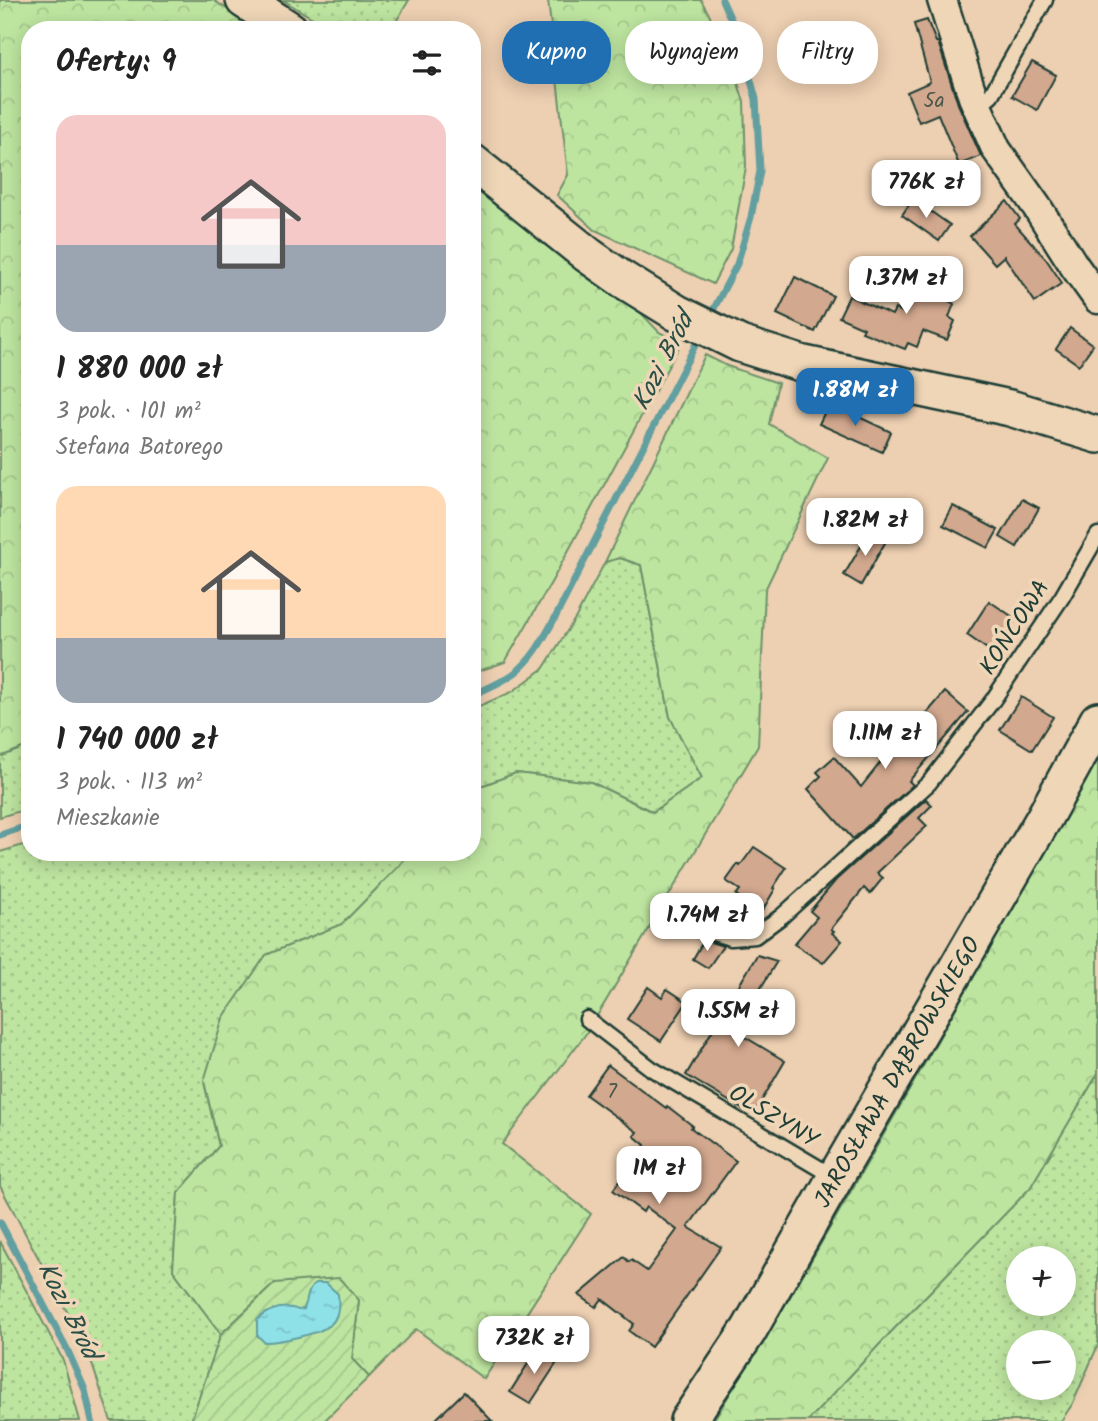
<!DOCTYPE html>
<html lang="pl">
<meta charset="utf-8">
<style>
:root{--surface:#fff;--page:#f2f2f2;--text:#222;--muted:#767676;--accent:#1f6fb2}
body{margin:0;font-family:Kalam,sans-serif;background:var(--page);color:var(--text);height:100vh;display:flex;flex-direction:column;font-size:26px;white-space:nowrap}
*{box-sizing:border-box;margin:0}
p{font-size:23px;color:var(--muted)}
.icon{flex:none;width:38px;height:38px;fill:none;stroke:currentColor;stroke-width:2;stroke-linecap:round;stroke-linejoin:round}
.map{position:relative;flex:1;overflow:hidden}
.details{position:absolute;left:21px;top:21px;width:460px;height:840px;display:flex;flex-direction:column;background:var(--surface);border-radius:28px;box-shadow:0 4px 18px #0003}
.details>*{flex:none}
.guide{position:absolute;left:502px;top:21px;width:490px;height:63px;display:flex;gap:14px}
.tools{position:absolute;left:1006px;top:1246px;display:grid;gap:14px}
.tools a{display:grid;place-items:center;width:70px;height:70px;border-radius:50%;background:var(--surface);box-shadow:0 4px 18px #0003;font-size:35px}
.price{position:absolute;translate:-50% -60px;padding:0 16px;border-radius:14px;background:#fff;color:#222;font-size:23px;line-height:46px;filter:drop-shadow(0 2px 4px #0008)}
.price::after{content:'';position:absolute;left:50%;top:42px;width:21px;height:16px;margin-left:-10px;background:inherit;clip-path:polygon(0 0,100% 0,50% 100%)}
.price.selected{background:var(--accent);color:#fff}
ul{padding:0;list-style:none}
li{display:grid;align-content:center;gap:14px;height:371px;padding:0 35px}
li span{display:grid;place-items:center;height:217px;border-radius:21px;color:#555}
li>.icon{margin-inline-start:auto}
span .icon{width:126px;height:126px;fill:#fffc;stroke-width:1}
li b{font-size:30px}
h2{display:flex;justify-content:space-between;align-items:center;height:84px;padding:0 35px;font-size:30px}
.chip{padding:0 24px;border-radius:28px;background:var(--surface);box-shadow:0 4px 18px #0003;font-size:24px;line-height:63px}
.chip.selected{background:var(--accent);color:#fff}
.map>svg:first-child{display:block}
.grass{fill:url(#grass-dots);stroke:#6e916a;stroke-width:2;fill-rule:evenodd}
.forest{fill:url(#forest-crowns);stroke:#6e916a;stroke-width:2}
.garden{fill:url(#garden-furrows);stroke:#6e916a;stroke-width:2}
.water{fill:url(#water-ripples);stroke:#629fa0;stroke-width:2}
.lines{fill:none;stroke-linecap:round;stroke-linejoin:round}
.stream{stroke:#629fa0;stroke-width:7}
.building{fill:#d2a88e;stroke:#1f3d34;stroke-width:2}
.service-casing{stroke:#1f3d34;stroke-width:19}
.minor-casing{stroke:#1f3d34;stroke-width:33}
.tertiary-casing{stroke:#1f3d34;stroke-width:40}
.service{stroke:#efd6b7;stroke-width:14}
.minor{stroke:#efd6b7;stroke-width:28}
.tertiary{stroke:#efd6b7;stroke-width:35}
.labels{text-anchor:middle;stroke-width:7;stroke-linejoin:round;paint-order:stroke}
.number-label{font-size:21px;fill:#4c584a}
.street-label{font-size:24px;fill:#1f3d34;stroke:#efd6b7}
.water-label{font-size:26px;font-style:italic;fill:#2a4d46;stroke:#efd6b7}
</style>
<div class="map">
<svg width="1098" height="1421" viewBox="0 0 1098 1421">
<defs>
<pattern id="grass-dots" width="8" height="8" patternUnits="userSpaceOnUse" patternTransform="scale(1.75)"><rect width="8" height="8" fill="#bee5a0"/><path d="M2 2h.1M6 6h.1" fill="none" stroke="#a3c58a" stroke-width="1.8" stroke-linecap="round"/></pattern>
<pattern id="forest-crowns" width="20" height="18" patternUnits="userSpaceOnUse" patternTransform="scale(1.75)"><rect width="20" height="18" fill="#bee5a0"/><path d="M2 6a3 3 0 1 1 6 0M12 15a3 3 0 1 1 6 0" fill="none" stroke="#a3c58a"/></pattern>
<pattern id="garden-furrows" width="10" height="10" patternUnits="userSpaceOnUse" patternTransform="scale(1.75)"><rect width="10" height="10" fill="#bee5a0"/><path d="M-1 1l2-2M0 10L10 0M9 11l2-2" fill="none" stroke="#a3c58a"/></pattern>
<pattern id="water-ripples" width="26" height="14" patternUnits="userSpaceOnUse" patternTransform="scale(1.75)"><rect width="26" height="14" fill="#8fe1e8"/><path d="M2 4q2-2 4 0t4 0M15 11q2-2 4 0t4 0" fill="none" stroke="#7bc2c8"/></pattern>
</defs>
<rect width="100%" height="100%" fill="#edcfb1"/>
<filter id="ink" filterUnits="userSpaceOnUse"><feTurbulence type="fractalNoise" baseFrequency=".0143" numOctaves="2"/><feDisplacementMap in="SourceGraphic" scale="14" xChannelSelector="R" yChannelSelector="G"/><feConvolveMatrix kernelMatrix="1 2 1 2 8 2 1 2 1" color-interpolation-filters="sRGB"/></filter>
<g filter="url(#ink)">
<g class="grass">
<path d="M 283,0 L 409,0 L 391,30 L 332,30 Z"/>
<path d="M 620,558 L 641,565 L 670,717 L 702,778 L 653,812 L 591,782 L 516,773 L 473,789 L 472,709 L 512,692 L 543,669 L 576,617 L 605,562 Z"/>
<path d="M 30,745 L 30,808 L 0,817 L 0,757 Z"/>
<path d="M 30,843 L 30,852 L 410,852 L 398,867 L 342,924 L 266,955 L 204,1082 L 219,1146 L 178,1194 L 173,1270 L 221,1334 L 191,1421 L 111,1421 L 87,1349 L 0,1186 L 0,852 Z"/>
<path d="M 1098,1073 L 1098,1345 L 1073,1403 L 1061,1421 L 808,1421 L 890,1333 L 1030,1188 ZM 1018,1258 L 1064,1258 L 1064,1304 L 1018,1304 ZM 1018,1342 L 1064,1342 L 1064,1388 L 1018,1388 Z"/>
<path d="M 0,1241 L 63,1360 L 80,1421 L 0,1421 Z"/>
</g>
<g class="forest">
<path d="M 0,0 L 213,0 L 260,30 L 30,30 L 30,745 L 0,757 Z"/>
<path d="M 548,0 L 701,0 L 726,45 L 744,102 L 746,167 L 731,249 L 713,284 L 595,230 L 557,195 L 568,175 Z"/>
<path d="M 472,182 L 590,278 L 641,313 L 659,332 L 681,343 L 552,581 L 505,662 L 473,673 Z"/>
<path d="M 705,355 L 727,366 L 778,383 L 769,424 L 828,458 L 765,590 L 758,746 L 588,1031 L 502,1144 L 591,1214 L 484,1379 L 416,1329 L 369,1377 L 352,1359 L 359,1300 L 275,1283 L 221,1334 L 173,1270 L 178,1193 L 219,1146 L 204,1081 L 223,1018 L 266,955 L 342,924 L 398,867 L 410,852 L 472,852 L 473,789 L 516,773 L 591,782 L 653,812 L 702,778 L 670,717 L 641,565 L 620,558 L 605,562 Z"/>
<path d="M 1098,757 L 1098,1073 L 1030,1188 L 890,1333 L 808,1421 L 713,1421 L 790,1297 L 922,1068 Z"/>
</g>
<path class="garden" d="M 339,1278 L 359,1300 L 352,1359 L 369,1377 L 324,1421 L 191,1421 L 221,1334 L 275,1283 Z"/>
<path class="water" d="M 316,1283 L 326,1283 L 338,1294 C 342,1327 325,1330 298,1337 C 286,1340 275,1342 264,1342 L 257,1335 L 257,1320 C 266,1311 279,1306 292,1308 C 302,1310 295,1311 304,1309 C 308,1299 307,1289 316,1283 Z"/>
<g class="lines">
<g class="stream">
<path d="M 708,320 L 737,264 L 751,217 L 760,171 L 756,99 L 739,37 L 722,0"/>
<path d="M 472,695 C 488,688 503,682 516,672 C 534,658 544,637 555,618 L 700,336"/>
<path d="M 0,835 L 30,825"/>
<path d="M 0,1222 L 67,1349 L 85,1390 L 92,1421"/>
</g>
</g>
<g class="building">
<path d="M 927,20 L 936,42 L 938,42 L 958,104 L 981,156 L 959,165 L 938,114 L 919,122 L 907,92 L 930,82 L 914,24 Z"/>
<path d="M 1032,62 L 1056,75 L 1037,110 L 1012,96 Z"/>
<path d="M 913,199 L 950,225 L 939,241 L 902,215 Z"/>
<path d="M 1007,201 L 1020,219 L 1015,224 L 1046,259 L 1062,283 L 1035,302 L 1004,256 L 995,264 L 970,236 Z"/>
<path d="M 920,272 L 942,280 L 937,294 L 954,304 L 949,317 L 955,321 L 947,340 L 923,331 L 917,347 L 908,343 L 905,349 L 862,332 L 864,328 L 839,317 L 849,296 L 892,315 L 895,309 L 905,313 Z"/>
<path d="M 795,277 L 833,296 L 815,332 L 777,314 Z"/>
<path d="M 1070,328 L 1093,345 L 1079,365 L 1056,349 Z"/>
<path d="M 829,403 L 891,432 L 882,452 L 819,424 Z"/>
<path d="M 1022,499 L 1039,508 L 1017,547 L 1000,537 Z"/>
<path d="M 953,506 L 998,530 L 988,548 L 943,525 Z"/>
<path d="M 870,531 L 886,541 L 861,585 L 844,575 Z"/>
<path d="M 989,601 L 1016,619 L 993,653 L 967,635 Z"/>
<path d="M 945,692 L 968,712 L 909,781 L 913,785 L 853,839 L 808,789 L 821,776 L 817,772 L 834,757 L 861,787 L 896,743 L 899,746 Z"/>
<path d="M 1021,697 L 1053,717 L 1032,750 L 1000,730 Z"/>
<path d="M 926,799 L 932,805 L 919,818 L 927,826 L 877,873 L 883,878 L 870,894 L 864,888 L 831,929 L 834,931 L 832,933 L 842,941 L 823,963 L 794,944 L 817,917 L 810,911 L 836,880 Z"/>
<path d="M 754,847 L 786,868 L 773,888 L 775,889 L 762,911 L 736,895 L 740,890 L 726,881 L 738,864 L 740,866 Z"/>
<path d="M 704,940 L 723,946 L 708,968 L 693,959 Z"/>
<path d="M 757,955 L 777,961 L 735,1031 L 785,1061 L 755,1112 L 747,1112 L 686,1075 Z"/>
<path d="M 648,987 L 662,997 L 667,989 L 687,1002 L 661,1041 L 627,1019 Z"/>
<path d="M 608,1065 L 666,1108 L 667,1106 L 693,1126 L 691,1128 L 736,1161 L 688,1227 L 721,1247 L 651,1347 L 629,1331 L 634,1324 L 602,1299 L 596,1307 L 579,1295 L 624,1257 L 629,1262 L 631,1260 L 647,1271 L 677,1230 L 646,1207 L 643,1212 L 613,1190 L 645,1145 L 634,1136 L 637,1132 L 586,1095 Z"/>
<path d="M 538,1348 L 558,1361 L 530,1404 L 510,1392 Z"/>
<path d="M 464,1392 L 492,1421 L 434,1421 Z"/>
</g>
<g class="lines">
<defs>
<g id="service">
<path d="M 977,107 L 991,95 L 1045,0"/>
<path d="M 667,920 L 731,938 L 755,936 L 782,916 L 929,783 L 993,700 L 1062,597 L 1098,535"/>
<path d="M 587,1019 L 652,1069 L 834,1177"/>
</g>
<path id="minor" d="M 942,0 L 973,97 L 996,149 L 1037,207 L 1075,267 L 1098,299"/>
<g id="tertiary">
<path d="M 244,0 L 290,30"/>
<path d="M 472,162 L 588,255 L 622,279 L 677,313 L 740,344 L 800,363 L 1010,408 L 1098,435"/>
<path d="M 688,1421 L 749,1330 L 835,1178 L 1044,818 L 1098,720"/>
</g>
</defs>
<use href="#service" class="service-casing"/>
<use href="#minor" class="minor-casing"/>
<use href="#tertiary" class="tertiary-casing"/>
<use href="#service" class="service"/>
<use href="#minor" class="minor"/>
<use href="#tertiary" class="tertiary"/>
</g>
</g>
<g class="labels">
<g class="number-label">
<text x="934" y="107">5a</text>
<text x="612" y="1098">7</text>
</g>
<g class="street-label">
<text transform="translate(1014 627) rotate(-57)" y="8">KOŃCOWA</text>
<text transform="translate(897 1072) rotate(-60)" y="8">JAROSŁAWA DĄBROWSKIEGO</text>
<text transform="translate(774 1116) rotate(31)" y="8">OLSZYNY</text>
</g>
<g class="water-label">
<text transform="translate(662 361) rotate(-63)" y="9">Kozi Bród</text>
<text transform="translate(69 1310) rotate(63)" y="9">Kozi Bród</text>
</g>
</g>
</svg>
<div class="tools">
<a>+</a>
<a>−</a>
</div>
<b class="price" style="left:926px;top:220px">776K zł</b>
<b class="price" style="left:906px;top:316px">1.37M zł</b>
<b class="price selected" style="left:855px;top:428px">1.88M zł</b>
<b class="price" style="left:865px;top:558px">1.82M zł</b>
<b class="price" style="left:885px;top:771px">1.11M zł</b>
<b class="price" style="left:707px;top:953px">1.74M zł</b>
<b class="price" style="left:738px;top:1049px">1.55M zł</b>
<b class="price" style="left:659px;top:1206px">1M zł</b>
<b class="price" style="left:534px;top:1376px">732K zł</b>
<div class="guide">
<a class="chip selected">Kupno</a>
<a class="chip">Wynajem</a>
<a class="chip">Filtry</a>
</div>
<section class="details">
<h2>Oferty: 9<svg class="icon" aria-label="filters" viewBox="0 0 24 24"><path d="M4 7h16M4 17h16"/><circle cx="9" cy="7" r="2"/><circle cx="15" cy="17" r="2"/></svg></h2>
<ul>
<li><span style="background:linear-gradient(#f6c9c9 60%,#9aa5b1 0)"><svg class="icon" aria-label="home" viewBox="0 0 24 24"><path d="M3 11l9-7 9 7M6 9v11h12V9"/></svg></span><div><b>1 880 000 zł</b><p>3 pok. · 101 m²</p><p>Stefana Batorego</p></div></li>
<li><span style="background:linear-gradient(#ffd9b3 70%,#9aa5b1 0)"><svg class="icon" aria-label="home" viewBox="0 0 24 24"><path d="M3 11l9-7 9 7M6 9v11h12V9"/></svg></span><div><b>1 740 000 zł</b><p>3 pok. · 113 m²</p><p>Mieszkanie</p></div></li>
</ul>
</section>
</div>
